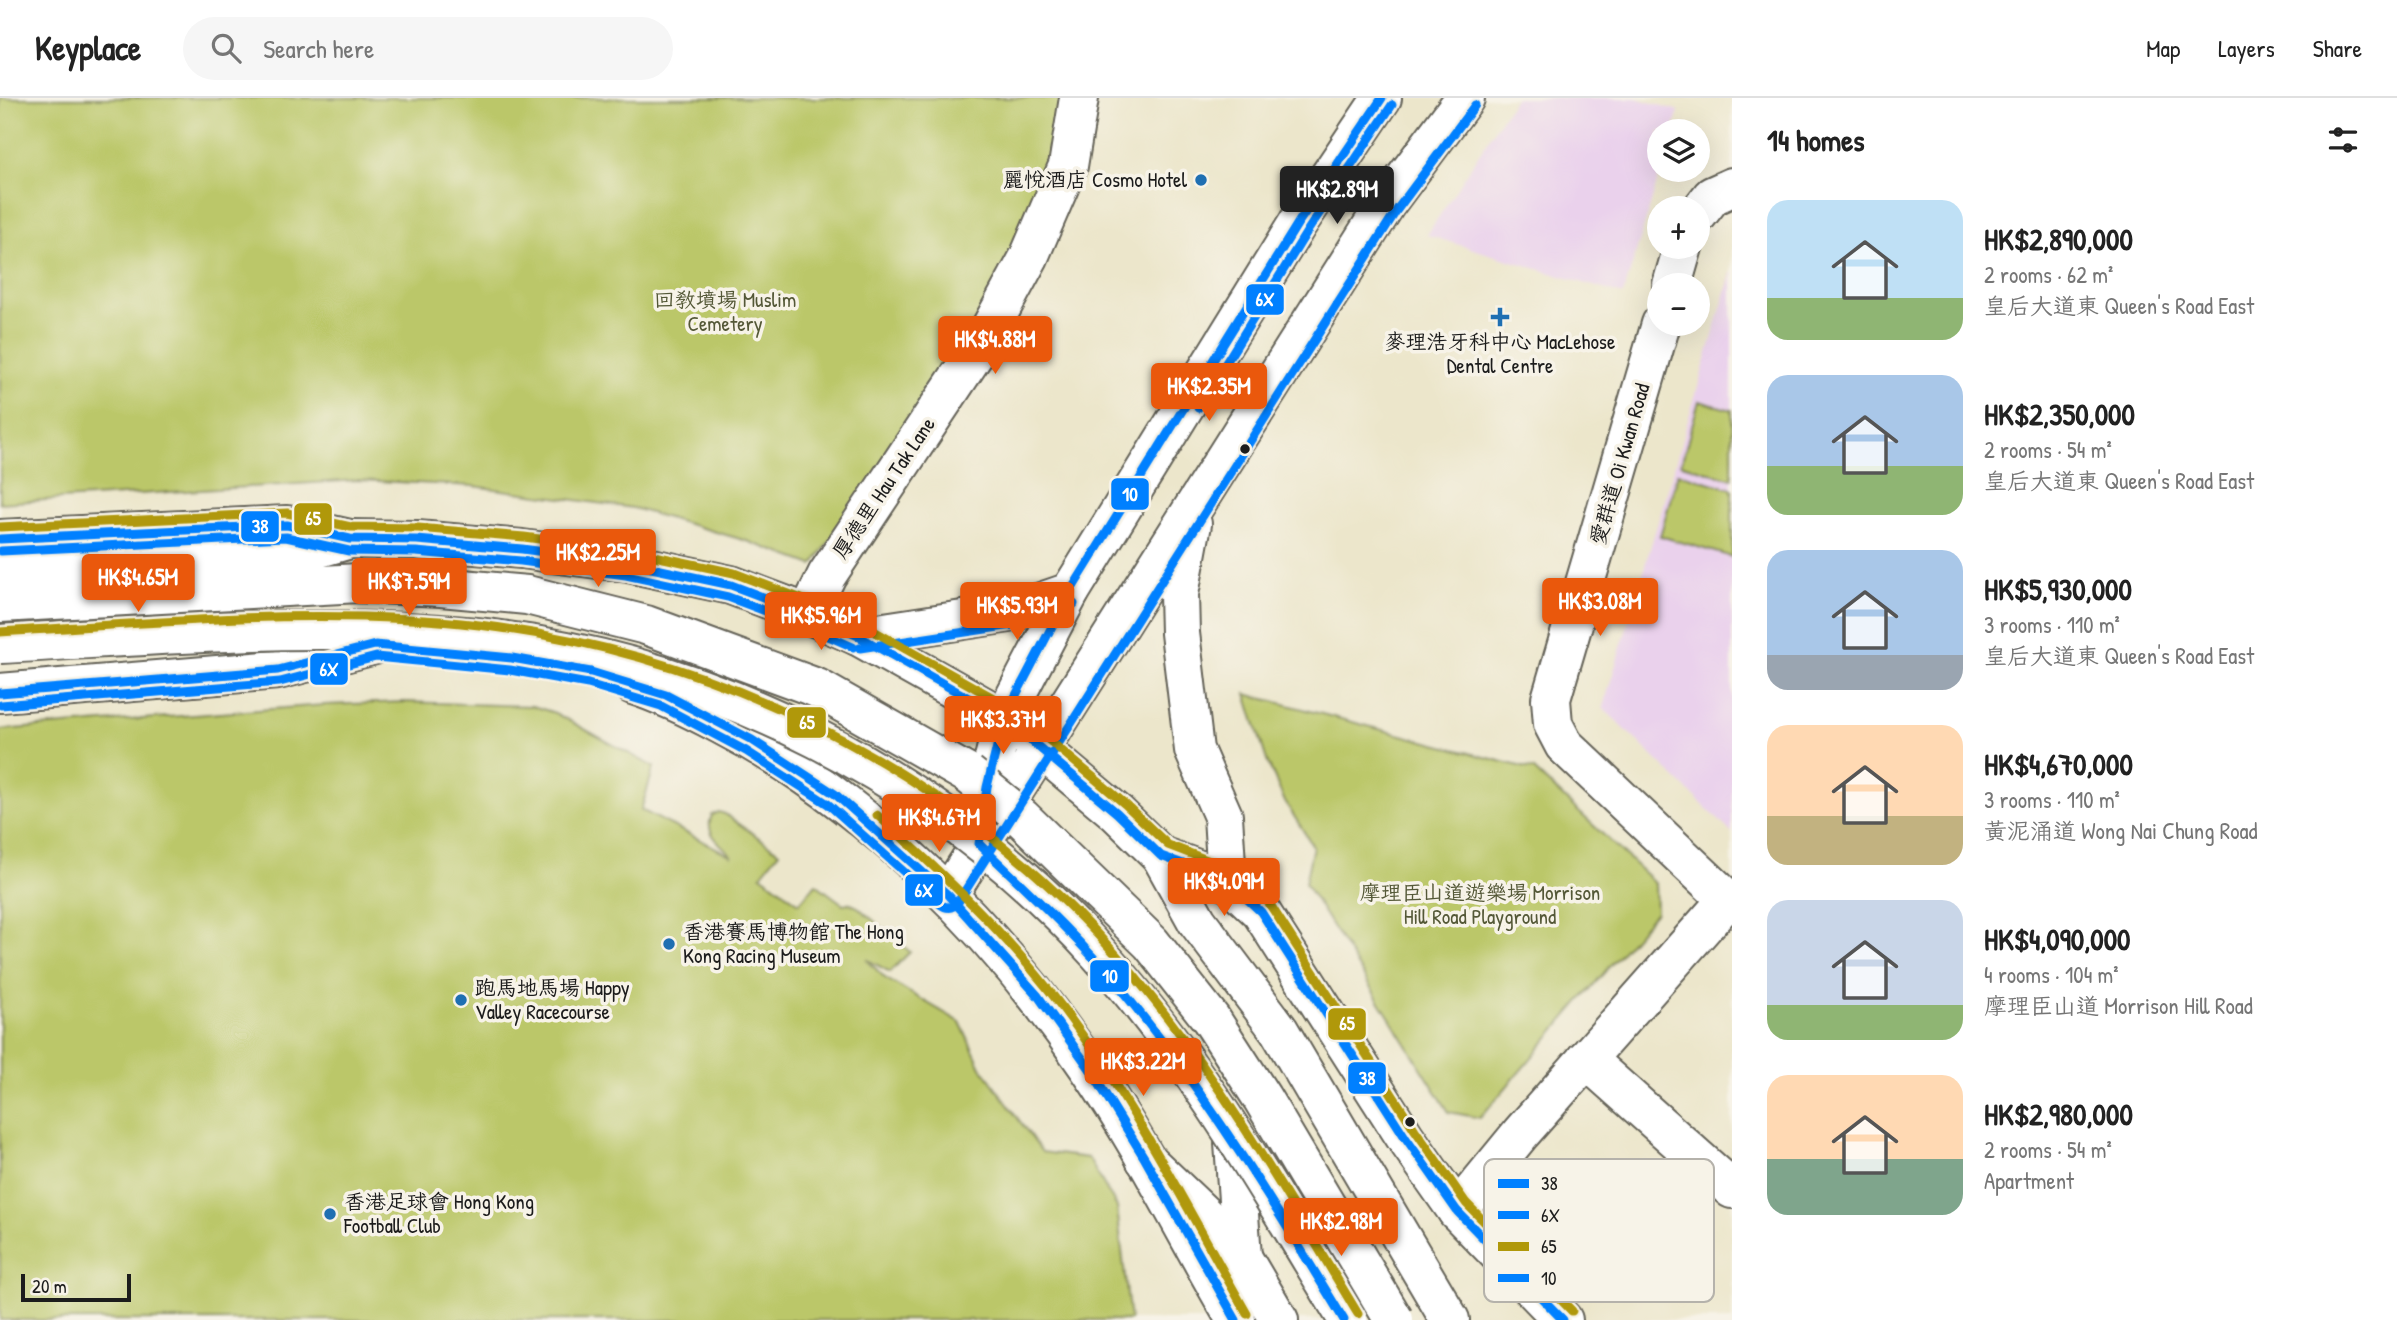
<!DOCTYPE html>
<meta charset="utf-8">
<style>
:root{--surface:#fff;--page:#f6f6f6;--text:#222;--muted:#767676;--line:#e0e0e0;--accent:#ea580c}
body{margin:0;font-family:"Patrick Hand","LXGW WenKai TC",sans-serif;background:var(--page);color:var(--text);height:100vh;display:flex;flex-direction:column;font-size:26px;white-space:nowrap}
*{box-sizing:border-box;margin:0}
p{font-size:23px;color:var(--muted)}
.icon{flex:none;width:38px;height:38px;fill:none;stroke:currentColor;stroke-width:2;stroke-linecap:round;stroke-linejoin:round}
.map{position:relative;flex:1;overflow:hidden}
.sheet{display:flex;flex-direction:column;background:var(--surface);width:665px}
.sheet>*{flex:none}
.controls{position:absolute;left:1647px;top:21px;display:grid;gap:14px}
.controls a{display:grid;place-items:center;width:63px;height:63px;border-radius:50%;background:var(--surface);box-shadow:0 7px 28px #0002;font-size:35px}
.scale{position:absolute;left:21px;bottom:18px;width:110px;box-sizing:border-box;padding-left:7px;border:4px solid #1c1c1c;border-top:0;font-size:19px;line-height:24px;white-space:nowrap;color:#1c1c1c;-webkit-text-stroke:5px #f7f3e8;paint-order:stroke}
.price{position:absolute;translate:-50% -60px;padding:0 16px;border-radius:7px;background:var(--accent);color:#fff;font-size:23px;line-height:46px;filter:drop-shadow(0 2px 4px #0008)}
.price::after{content:'';position:absolute;left:50%;top:42px;width:21px;height:16px;margin-left:-10px;background:inherit;clip-path:polygon(0 0,100% 0,50% 100%)}
.price.on{background:#222;color:#fff}
ul{padding:0;list-style:none}
li{display:flex;align-items:center;gap:21px;height:175px;padding:0 35px}
li span{display:grid;place-items:center;flex:none;width:196px;height:140px;border-radius:21px;color:#555}
li>.icon{margin-inline-start:auto}
span .icon{width:84px;height:84px;fill:#fffc;stroke-width:1}
li b{font-size:30px}
h2{display:flex;justify-content:space-between;align-items:center;height:84px;padding:0 35px;font-size:30px}
header{display:flex;align-items:center;gap:42px;box-sizing:border-box;height:98px;padding:0 35px;background:var(--surface);border-bottom:2px solid var(--line)}
header strong{font-size:33px}
nav{display:flex;gap:38px;margin-inline-start:auto;font-size:24px}
.search{width:490px;height:63px;background:var(--page);display:flex;align-items:center;gap:18px;box-sizing:border-box;padding:0 24px;border-radius:38px;color:var(--muted);font-size:26px}
main{display:flex;flex:1;min-height:0}
.map>svg:first-child{display:block}
.built{fill:#ead1ec}
.green{fill:#bbc769;stroke:#6c7242;stroke-width:2}
.lines{fill:none;stroke-linecap:round;stroke-linejoin:round}
.minor-casing{stroke:#656359;stroke-width:42}
.major-casing{stroke:#656359;stroke-width:42}
.highway-casing{stroke:#656359;stroke-width:42}
.minor{stroke:#fff;stroke-width:38}
.major{stroke:#fff;stroke-width:38}
.highway{stroke:#fff;stroke-width:38}
.highway-bridge-casing{stroke:#656359;stroke-width:42;stroke-linecap:butt}
.highway-bridge{stroke:#fff;stroke-width:38}
.bus-1-casing{stroke:#f7f3e8;stroke-width:14}
.bus-2-casing{stroke:#f7f3e8;stroke-width:14}
.bus-3-casing{stroke:#f7f3e8;stroke-width:14}
.bus-4-casing{stroke:#f7f3e8;stroke-width:14}
.bus-1{stroke:#0080ff;stroke-width:9}
.bus-2{stroke:#0080ff;stroke-width:9}
.bus-3{stroke:#b0980a;stroke-width:9}
.bus-4{stroke:#0080ff;stroke-width:9}
.poi-dot{fill:#1f6fb2;stroke:#f7f3e8;stroke-width:2.5}
.bus-dot{fill:#1c1c1c;stroke:#f7f3e8;stroke-width:2.5}
.labels{text-anchor:middle;stroke-width:7;stroke-linejoin:round;paint-order:stroke}
.poi-label{font-size:21px;fill:#1c1c1c;stroke:#f7f3e8;text-anchor:start}
.park-label{font-size:21px;fill:#545837;stroke:#f7f3e8}
.street-label{font-size:21px;fill:#1c1c1c;stroke:#f7f3e8}
.key{fill:#f7f3e8;stroke:#b5b2ab;stroke-width:2}
.key-label{font-size:19px;fill:#1c1c1c}
.line-badge{stroke:#f7f3e8;stroke-width:2.5}
.badge-label{font-size:19px;text-anchor:middle;font-weight:bold;fill:#fff}
</style>
<header>
<strong>Keyplace</strong>
<div class="search"><svg class="icon" aria-label="search" viewBox="0 0 24 24"><circle cx="10" cy="10" r="6"/><path d="M15 15l6 6"/></svg>Search here</div>
<nav><a>Map</a><a>Layers</a><a>Share</a></nav>
</header>
<main>
<div class="map">
<svg width="1732" height="1222" viewBox="0 0 1732 1222">
<rect width="100%" height="100%" fill="#f7f3e8"/>
<filter id="ink" filterUnits="userSpaceOnUse"><feTurbulence type="fractalNoise" baseFrequency=".0143" numOctaves="2"/><feDisplacementMap in="SourceGraphic" scale="14" xChannelSelector="R" yChannelSelector="G"/><feConvolveMatrix kernelMatrix="1 2 1 2 8 2 1 2 1" color-interpolation-filters="sRGB"/></filter>
<filter id="wash" filterUnits="userSpaceOnUse"><feTurbulence type="fractalNoise" baseFrequency=".00686" numOctaves="4" result="noise"/><feDisplacementMap in="SourceGraphic" scale="28" xChannelSelector="R" yChannelSelector="G"/><feGaussianBlur stdDeviation="1.57" result="paint"/><feColorMatrix in="noise" values="0 0 0 0 0 0 0 0 0 0 0 0 0 0 0 0 0 1.4 0 .05"/><feComposite in="paint" operator="in"/></filter>
<g filter="url(#wash)">
<rect width="100%" height="100%" fill="#ece6cb"/>
<g class="built">
<path d="M 1515,0 L 1636,0 L 1679,13 L 1673,33 L 1659,33 L 1659,72 L 1661,72 L 1623,197 L 1427,137 Z"/>
<path d="M 1732,173 L 1732,735 L 1603,610 Z"/>
</g>
<g class="green">
<path d="M 0,0 L 1066,0 L 1066,25 L 1005,170 L 949,272 L 813,467 L 747,443 L 633,410 L 473,388 L 358,382 L 0,405 Z"/>
<path d="M 1699,303 L 1732,312 L 1732,381 L 1681,366 Z"/>
<path d="M 1678,375 L 1732,391 L 1732,459 L 1660,438 Z"/>
<path d="M 1246,596 L 1534,672 L 1655,785 L 1656,814 L 1480,1020 L 1449,1014 L 1305,785 L 1313,748 L 1285,704 L 1267,663 Z"/>
<path d="M 404,604 L 533,608 L 555,615 L 654,669 L 641,712 L 732,758 C 722,746 703,736 712,717 L 719,714 L 725,716 L 779,754 L 761,777 L 799,805 L 816,786 L 843,806 L 849,805 L 858,809 L 910,854 L 890,874 L 866,861 L 885,880 L 960,924 L 981,969 L 1042,1054 L 1088,1060 L 1117,1109 L 1130,1222 L 0,1222 L 0,632 L 324,607 Z"/>
</g>
</g>
<g filter="url(#ink)">
<g class="lines">
<defs>
<g id="minor">
<path d="M 1698,116 L 1712,98 L 1732,89"/>
<path d="M 1672,187 L 1683,149"/>
<path d="M 1661,226 L 1551,601 L 1553,626 L 1564,647 L 1732,806"/>
<path d="M 0,475 L 288,459 L 350,441"/>
<path d="M 808,516 L 827,477 L 985,240 L 1029,159 L 1068,68 L 1079,0"/>
<path d="M 1586,961 L 1732,1091"/>
<path d="M 1457,1113 L 1521,1035 L 1727,802"/>
</g>
<g id="major">
<path d="M 1192,426 L 1179,496 L 1180,535 L 1194,652 L 1223,718 L 1227,782"/>
<path d="M 350,441 L 417,442 L 522,451 L 628,465 L 731,487 L 808,516 L 858,538 L 1004,620 L 1117,715 L 1161,758 L 1227,782 L 1261,814 L 1405,1039 L 1457,1113 L 1563,1222"/>
<path d="M 858,538 L 1009,515 L 1070,494"/>
<path d="M 633,587 C 664,597 692,611 720,626 C 867,702 997,833 1089,970 C 1144,1050 1187,1139 1236,1222"/>
<path d="M 983,720 L 987,689 L 1004,620 L 1070,494 L 1298,125 L 1382,0"/>
<path d="M 948,797 L 1386,106 L 1465,0"/>
</g>
<g id="highway">
<path d="M 0,441 L 287,427 L 350,441"/>
<path d="M 0,505 L 359,485 L 441,489 L 527,497 L 646,527 L 817,590 L 968,676"/>
<path d="M 0,595 L 278,572 L 375,547"/>
<path d="M 1161,758 L 1197,823 L 1279,932 L 1450,1222"/>
<path d="M 1234,1045 L 1242,1159"/>
<path d="M 1145,1061 L 1204,1117 L 1242,1159 L 1279,1222"/>
</g>
</defs>
<use href="#minor" class="minor-casing"/>
<use href="#major" class="major-casing"/>
<use href="#highway" class="highway-casing"/>
<use href="#minor" class="minor"/>
<use href="#major" class="major"/>
<use href="#highway" class="highway"/>
<defs>
<g id="highway-bridge">
<path d="M 0,546 C 158,538 318,523 476,539 C 713,564 939,679 1099,856 C 1198,966 1271,1096 1348,1222"/>
<path d="M 968,676 L 1022,720 L 1151,845 L 1211,921 L 1262,1000 L 1394,1222"/>
</g>
</defs>
<use href="#highway-bridge" class="highway-bridge-casing"/>
<use href="#highway-bridge" class="highway-bridge"/>
<defs>
<g id="bus-1">
<path d="M 0,441 L 287,427 L 350,441 L 417,442 L 522,451 L 628,465 L 731,487 L 808,516 L 858,538 L 1004,620 L 1117,715 L 1161,758 L 1227,782 L 1261,814 L 1405,1039 L 1457,1113 L 1563,1222"/>
<path d="M 0,595 L 278,572 L 375,547 L 512,560 L 591,574 L 666,597 L 752,642 L 835,696 L 948,797 L 1038,898 L 1090,971 L 1145,1061 L 1236,1222"/>
</g>
<g id="bus-2">
<path d="M 1198,310 L 1308,132 L 1392,7"/>
<path d="M 1,453 L 286,439 L 349,453 L 416,454 L 521,463 L 626,477 L 728,499 L 803,527 L 853,549"/>
<path d="M 860,550 L 1012,527 L 1074,506"/>
<path d="M 1,607 L 280,584 L 376,559 L 510,572 L 588,586 L 661,608 L 746,653 L 828,706 L 940,806 C 947,811 953,810 958,804 L 1396,113 L 1475,7"/>
</g>
<g id="bus-3">
<path d="M 0,429 L 287,415 L 351,429 L 418,430 L 524,439 L 631,453 L 734,475 L 812,505 L 863,527 L 1011,610 L 1125,706 L 1168,747 L 1233,772 L 1269,805 L 1415,1032 L 1466,1105 L 1572,1213"/>
<path d="M 0,534 C 157,525 322,508 479,527 C 739,559 980,687 1145,891 C 1227,992 1291,1105 1358,1216"/>
<path d="M 877,717 C 938,771 997,827 1048,891 C 1126,990 1185,1106 1247,1216"/>
</g>
<path id="bus-4" d="M 1344,1222 C 1276,1110 1207,996 1124,895 C 1080,841 1029,794 979,746 L 987,689 L 1004,620 L 1070,494 L 1298,125 L 1382,0"/>
</defs>
<use href="#bus-1" class="bus-1-casing"/>
<use href="#bus-2" class="bus-2-casing"/>
<use href="#bus-3" class="bus-3-casing"/>
<use href="#bus-4" class="bus-4-casing"/>
<use href="#bus-1" class="bus-1"/>
<use href="#bus-2" class="bus-2"/>
<use href="#bus-3" class="bus-3"/>
<use href="#bus-4" class="bus-4"/>
</g>
</g>
<g class="poi-dot">
<circle cx="1201" cy="82" r="7"/>
<path d="M1496.5 208.5h7v7h7v7h-7v7h-7v-7h-7v-7h7z"/>
<circle cx="669" cy="846" r="7"/>
<circle cx="461" cy="902" r="7"/>
<circle cx="330" cy="1116" r="7"/>
</g>
<g class="bus-dot">
<circle cx="1245" cy="351" r="6"/>
<circle cx="1410" cy="1024" r="6"/>
</g>
<g class="labels">
<g class="poi-label">
<text x="1187" y="89" text-anchor="end">麗悅酒店 Cosmo Hotel</text>
<text x="1500" y="251" text-anchor="middle">麥理浩牙科中心 MacLehose<tspan x="1500" dy="24">Dental Centre</tspan></text>
<text x="683" y="841">香港賽馬博物館 The Hong<tspan x="683" dy="24">Kong Racing Museum</tspan></text>
<text x="475" y="897">跑馬地馬場 Happy<tspan x="475" dy="24">Valley Racecourse</tspan></text>
<text x="344" y="1111">香港足球會 Hong Kong<tspan x="344" dy="24">Football Club</tspan></text>
</g>
<g class="park-label">
<text x="725" y="209">回教墳場 Muslim<tspan x="725" dy="24">Cemetery</tspan></text>
<text x="1480" y="802">摩理臣山道遊樂場 Morrison<tspan x="1480" dy="24">Hill Road Playground</tspan></text>
</g>
<g class="street-label">
<text transform="translate(1620 366) rotate(-74)" y="7">愛群道 Oi Kwan Road</text>
<text transform="translate(884 390) rotate(-56)" y="7">厚德里 Hau Tak Lane</text>
</g>
</g>
<rect x="1484" y="1061" width="230" height="143" rx="10" class="key"/>
<rect x="1498" y="1081" width="31" height="9" fill="#0080ff"/>
<rect x="1498" y="1113" width="31" height="8" fill="#0080ff"/>
<rect x="1498" y="1144" width="31" height="9" fill="#b0980a"/>
<rect x="1498" y="1176" width="31" height="8" fill="#0080ff"/>
<g class="key-label">
<text x="1541" y="1092">38</text>
<text x="1541" y="1124">6X</text>
<text x="1541" y="1155">65</text>
<text x="1541" y="1187">10</text>
</g>
<g class="line-badge">
<rect x="1245" y="185" width="40" height="33" rx="7" fill="#0080ff"/>
<rect x="1110" y="379" width="40" height="34" rx="7" fill="#0080ff"/>
<rect x="293" y="404" width="40" height="34" rx="7" fill="#b0980a"/>
<rect x="240" y="412" width="40" height="33" rx="7" fill="#0080ff"/>
<rect x="309" y="554" width="40" height="34" rx="7" fill="#0080ff"/>
<rect x="786" y="608" width="41" height="33" rx="7" fill="#b0980a"/>
<rect x="904" y="775" width="40" height="34" rx="7" fill="#0080ff"/>
<rect x="1089" y="861" width="41" height="34" rx="7" fill="#0080ff"/>
<rect x="1327" y="909" width="40" height="34" rx="7" fill="#b0980a"/>
<rect x="1347" y="963" width="40" height="34" rx="7" fill="#0080ff"/>
</g>
<g class="badge-label">
<text x="1265" y="208">6X</text>
<text x="1130" y="403">10</text>
<text x="313" y="427">65</text>
<text x="260" y="435">38</text>
<text x="329" y="578">6X</text>
<text x="807" y="631">65</text>
<text x="924" y="799">6X</text>
<text x="1110" y="885">10</text>
<text x="1347" y="932">65</text>
<text x="1367" y="987">38</text>
</g>
</svg>
<div class="controls">
<a><svg class="icon" aria-label="layers" viewBox="0 0 24 24"><path d="M12 4l9 5-9 5-9-5zM3 14l9 5 9-5"/></svg></a>
<a>+</a>
<a>−</a>
</div>
<div class="scale">20 m</div>
<b class="price on" style="left:1337px;top:128px">HK$2.89M</b>
<b class="price" style="left:995px;top:278px">HK$4.88M</b>
<b class="price" style="left:1209px;top:325px">HK$2.35M</b>
<b class="price" style="left:598px;top:491px">HK$2.25M</b>
<b class="price" style="left:138px;top:516px">HK$4.65M</b>
<b class="price" style="left:409px;top:520px">HK$7.59M</b>
<b class="price" style="left:1600px;top:540px">HK$3.08M</b>
<b class="price" style="left:1017px;top:544px">HK$5.93M</b>
<b class="price" style="left:821px;top:554px">HK$5.96M</b>
<b class="price" style="left:1003px;top:658px">HK$3.37M</b>
<b class="price" style="left:939px;top:756px">HK$4.67M</b>
<b class="price" style="left:1224px;top:820px">HK$4.09M</b>
<b class="price" style="left:1143px;top:1000px">HK$3.22M</b>
<b class="price" style="left:1341px;top:1160px">HK$2.98M</b>
</div>
<section class="sheet">
<h2>14 homes<svg class="icon" aria-label="filters" viewBox="0 0 24 24"><path d="M4 7h16M4 17h16"/><circle cx="9" cy="7" r="2"/><circle cx="15" cy="17" r="2"/></svg></h2>
<ul>
<li><span style="background:linear-gradient(#bfe0f5 70%,#8fb573 0)"><svg class="icon" aria-label="home" viewBox="0 0 24 24"><path d="M3 11l9-7 9 7M6 9v11h12V9"/></svg></span><div><b>HK$2,890,000</b><p>2 rooms · 62 m²</p><p>皇后大道東 Queen's Road East</p></div></li>
<li><span style="background:linear-gradient(#a9c7e8 65%,#8fb573 0)"><svg class="icon" aria-label="home" viewBox="0 0 24 24"><path d="M3 11l9-7 9 7M6 9v11h12V9"/></svg></span><div><b>HK$2,350,000</b><p>2 rooms · 54 m²</p><p>皇后大道東 Queen's Road East</p></div></li>
<li><span style="background:linear-gradient(#a9c7e8 75%,#9aa5b1 0)"><svg class="icon" aria-label="home" viewBox="0 0 24 24"><path d="M3 11l9-7 9 7M6 9v11h12V9"/></svg></span><div><b>HK$5,930,000</b><p>3 rooms · 110 m²</p><p>皇后大道東 Queen's Road East</p></div></li>
<li><span style="background:linear-gradient(#ffd9b3 65%,#c2b280 0)"><svg class="icon" aria-label="home" viewBox="0 0 24 24"><path d="M3 11l9-7 9 7M6 9v11h12V9"/></svg></span><div><b>HK$4,670,000</b><p>3 rooms · 110 m²</p><p>黃泥涌道 Wong Nai Chung Road</p></div></li>
<li><span style="background:linear-gradient(#c9d6e8 75%,#8fb573 0)"><svg class="icon" aria-label="home" viewBox="0 0 24 24"><path d="M3 11l9-7 9 7M6 9v11h12V9"/></svg></span><div><b>HK$4,090,000</b><p>4 rooms · 104 m²</p><p>摩理臣山道 Morrison Hill Road</p></div></li>
<li><span style="background:linear-gradient(#ffd9b3 60%,#7fa58c 0)"><svg class="icon" aria-label="home" viewBox="0 0 24 24"><path d="M3 11l9-7 9 7M6 9v11h12V9"/></svg></span><div><b>HK$2,980,000</b><p>2 rooms · 54 m²</p><p>Apartment</p></div></li>
</ul>
</section>
</main>
